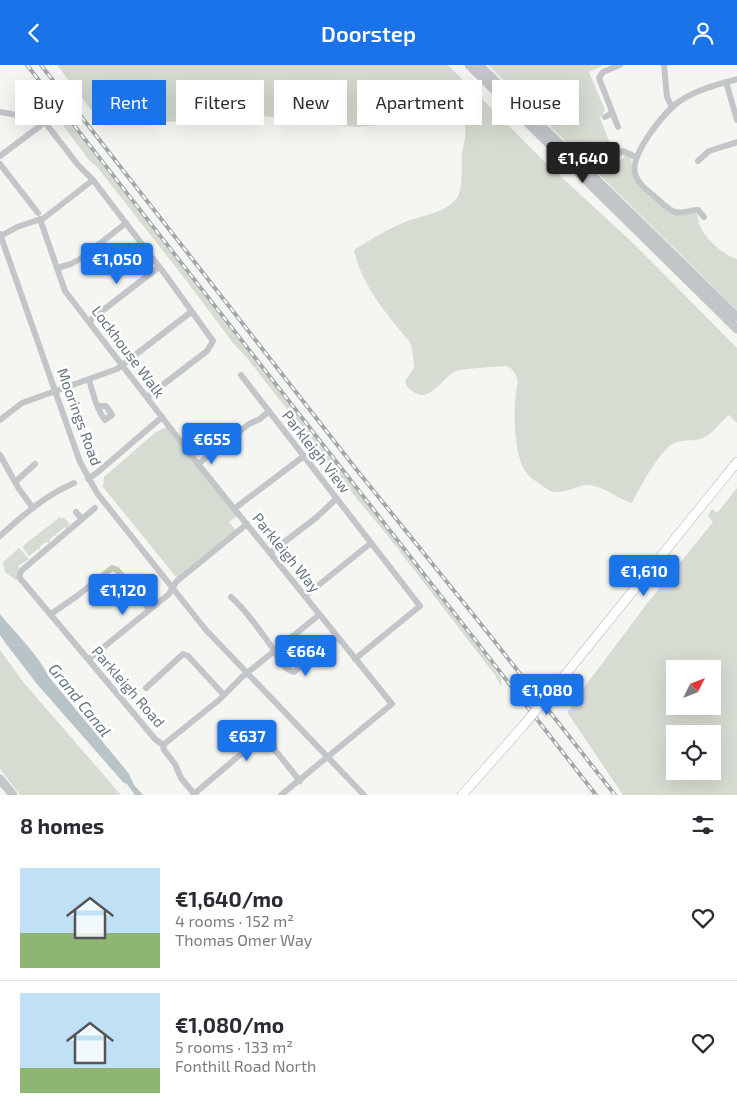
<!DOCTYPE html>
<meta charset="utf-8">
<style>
:root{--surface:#fff;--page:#f2f2f3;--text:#2b2b33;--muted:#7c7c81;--line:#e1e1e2;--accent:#1a73e8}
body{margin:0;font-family:"Exo 2",sans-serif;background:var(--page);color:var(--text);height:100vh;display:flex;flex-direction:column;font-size:19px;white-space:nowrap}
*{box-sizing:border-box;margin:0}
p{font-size:16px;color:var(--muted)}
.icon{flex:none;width:28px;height:28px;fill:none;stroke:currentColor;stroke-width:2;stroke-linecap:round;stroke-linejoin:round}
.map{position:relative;height:730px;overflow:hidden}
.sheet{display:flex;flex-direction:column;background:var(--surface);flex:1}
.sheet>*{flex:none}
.banner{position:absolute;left:15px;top:15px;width:708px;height:45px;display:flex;gap:10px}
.needle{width:32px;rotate:48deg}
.controls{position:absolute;left:666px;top:595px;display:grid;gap:10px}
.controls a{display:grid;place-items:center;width:55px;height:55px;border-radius:0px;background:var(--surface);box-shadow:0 5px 20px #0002;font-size:25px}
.price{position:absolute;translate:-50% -42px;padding:0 11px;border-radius:5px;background:var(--accent);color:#fff;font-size:16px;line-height:32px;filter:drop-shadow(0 1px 2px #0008)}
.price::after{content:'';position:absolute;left:50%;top:30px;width:15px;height:11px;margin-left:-8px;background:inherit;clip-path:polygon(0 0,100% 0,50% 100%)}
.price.active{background:#222;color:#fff}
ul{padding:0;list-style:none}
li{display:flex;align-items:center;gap:15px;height:125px;padding:0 20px}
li+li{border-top:1px solid var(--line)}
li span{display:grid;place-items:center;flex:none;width:140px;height:100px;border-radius:0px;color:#555}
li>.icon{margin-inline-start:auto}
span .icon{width:60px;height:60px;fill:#fffc;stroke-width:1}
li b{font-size:21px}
h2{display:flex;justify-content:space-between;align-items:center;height:60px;padding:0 20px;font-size:21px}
.pill{padding:0 18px;border-radius:0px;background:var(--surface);box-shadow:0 5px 20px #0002;font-size:18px;line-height:45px}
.pill.active{background:var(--accent);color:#fff}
header{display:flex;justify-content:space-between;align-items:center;height:65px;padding:0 20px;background:var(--accent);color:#fff;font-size:22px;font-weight:600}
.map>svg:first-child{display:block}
.green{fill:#d6dcd2;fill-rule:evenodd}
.water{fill:#b8c4c7}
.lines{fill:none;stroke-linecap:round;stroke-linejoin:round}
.secondary-casing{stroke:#b3b8bb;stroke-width:10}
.minor{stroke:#c3c6c9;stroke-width:6}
.tertiary{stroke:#c3c6c9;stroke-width:9}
.secondary{stroke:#fff;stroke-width:9}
.rail-casing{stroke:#a1a8ac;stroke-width:4}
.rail{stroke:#fff;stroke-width:2;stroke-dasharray:5.5;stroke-linecap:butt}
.secondary-bridge-casing{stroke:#b3b8bb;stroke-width:10;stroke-linecap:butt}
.secondary-bridge{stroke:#fff;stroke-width:9}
.labels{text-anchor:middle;stroke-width:5;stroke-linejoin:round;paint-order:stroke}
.street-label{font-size:15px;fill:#657681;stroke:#fff}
.water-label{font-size:16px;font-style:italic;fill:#61777e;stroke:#fff}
</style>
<header><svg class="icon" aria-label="back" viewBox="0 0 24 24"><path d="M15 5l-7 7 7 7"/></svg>Doorstep<svg class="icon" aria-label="person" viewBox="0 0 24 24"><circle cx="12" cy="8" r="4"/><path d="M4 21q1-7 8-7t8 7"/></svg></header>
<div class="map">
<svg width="737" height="730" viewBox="0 0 737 730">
<rect width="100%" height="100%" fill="#f5f5f1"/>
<g class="green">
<path d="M 57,0 L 448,0 L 544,96 L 633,178 L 737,283 L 737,358 L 729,350 C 721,356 716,365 707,371 C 697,377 688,374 677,377 C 662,380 639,424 632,438 C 618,434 608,424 594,421 C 581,417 570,428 556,427 C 550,427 545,423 540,419 C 532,414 525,408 522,400 C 513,379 513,337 518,316 C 516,310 513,303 506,301 C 503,301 460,304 456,306 C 443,311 432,337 415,328 C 410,325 406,322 405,316 L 414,303 L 412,282 L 409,276 C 387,250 361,219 354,185 C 369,175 385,166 402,158 C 418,151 451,148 459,129 C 463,117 461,102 462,90 C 463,80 467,70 465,59 L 437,60 L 400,58 L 357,62 L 325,59 L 257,50 L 237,53 L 147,58 L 134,58 L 94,49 Z"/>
<path d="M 488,0 L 602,0 L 602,1 L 589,7 L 605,45 L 600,53 L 611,81 L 610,82 L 612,88 L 619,95 L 624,93 L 623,89 L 631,92 L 633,112 L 638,120 L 645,127 L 670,148 L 696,148 C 699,153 698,158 701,163 C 707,176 726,191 737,194 L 737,245 Z"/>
<path d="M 60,46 L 489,596 L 501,614 L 501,621 L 495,610 L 388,471 L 327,398 L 310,374 L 247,293 L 233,278 L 182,210 L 97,102 L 88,94 L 55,49 Z"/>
<path d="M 167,362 L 237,451 L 229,457 L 236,465 L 177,513 L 103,422 L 104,412 L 156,367 Z"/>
<path d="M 737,423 L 737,730 L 623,730 L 567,647 L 572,642 L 571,640 L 649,536 L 713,457 L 708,451 L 712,444 L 717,448 ZM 675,604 L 712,604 L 712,641 L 675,641 ZM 675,669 L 712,669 L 712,706 L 675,706 Z"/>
<path d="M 60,452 L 62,454 L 63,452 L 70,459 L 67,464 L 65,462 L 56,469 L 57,472 L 55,470 L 49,475 L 50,477 L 48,478 L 46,477 L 41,480 L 39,485 L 38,484 L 29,491 L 23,483 L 24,480 Z"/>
<path d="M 19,483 L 29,494 L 18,501 L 19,503 L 17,507 L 16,515 L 5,507 L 3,497 Z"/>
<path d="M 0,585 L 24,618 L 121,730 L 20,730 L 0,704 Z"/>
</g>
<path class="water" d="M 0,549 C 17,570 37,588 49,612 L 121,699 L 129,709 L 134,720 L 143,730 L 135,730 L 127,719 L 123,717 L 37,619 L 7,580 L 0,570 Z"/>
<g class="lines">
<defs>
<g id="secondary">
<path d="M 552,626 L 737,397"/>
<path d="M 462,730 L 523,661"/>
</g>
</defs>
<use href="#secondary" class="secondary-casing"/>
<g class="minor">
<path d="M 664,0 L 667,32 L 672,42"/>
<path d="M 726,17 L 737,55"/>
<path d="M 0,47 L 38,54 L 47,60 L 78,100 L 93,115 L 167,212 L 213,276 L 207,286 L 147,332"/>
<path d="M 605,52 L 612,48"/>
<path d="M 618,62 L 599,13 L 603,7 L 620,0"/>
<path d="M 615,90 L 623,86 L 636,92"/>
<path d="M 0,91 L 40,61 L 43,56"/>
<path d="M 698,96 L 709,86 L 737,77"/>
<path d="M 0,99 L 38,148"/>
<path d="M 704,152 L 698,145 C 690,145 682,149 675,147 C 667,144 660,136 654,131 C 646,124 637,118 635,108 C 630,89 665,46 680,36 C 698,24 717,20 737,14"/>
<path d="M 40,154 L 65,226 L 198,399 L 392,639 L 281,730"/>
<path d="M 0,169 L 80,397 L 97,428 L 206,565 L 364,730"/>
<path d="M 1,171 L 17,162 L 44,153 L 93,115"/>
<path d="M 57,203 L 71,199 L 80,194 L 126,158"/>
<path d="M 89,256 L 159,202"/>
<path d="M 241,310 L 420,541 L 355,594"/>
<path d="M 89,315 L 96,338 C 99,344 101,350 105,355 L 112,350 L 106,341 L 98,341"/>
<path d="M 0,355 L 22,338 L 117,304 L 191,247"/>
<path d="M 0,390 L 19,424 L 33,443"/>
<path d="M 198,399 L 249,359 L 260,354 L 269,346"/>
<path d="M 88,414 L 98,407 L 162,352"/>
<path d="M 15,417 L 35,399"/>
<path d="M 95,443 L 21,506 L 19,512 L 155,674 L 163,680 L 164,685 L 175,699 L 181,713 L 195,730"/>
<path d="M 234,444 L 304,391"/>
<path d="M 76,447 L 82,454"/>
<path d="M 0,471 C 23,450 46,430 74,418"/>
<path d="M 270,488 L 317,452 L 336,434"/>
<path d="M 305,531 L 371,478"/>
<path d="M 231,532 C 246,545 258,563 269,578 C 276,587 281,604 294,607 L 308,595 L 309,592 L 294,571"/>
<path d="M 51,549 L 77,531 L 112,503 L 117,505 L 149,544"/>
<path d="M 89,594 L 169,529 L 176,517 L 247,459"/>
<path d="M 146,623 L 183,589 L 188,591 L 224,630"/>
<path d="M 163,680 L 219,635 L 242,612 L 319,550"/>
<path d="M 194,729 L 261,672 L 266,674 L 300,716"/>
</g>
<g class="tertiary">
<path d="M 469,0 L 737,264"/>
<path d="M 479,0 L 737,252"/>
<path d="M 0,714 L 13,730"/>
</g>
<use href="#secondary" class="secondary"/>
<defs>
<g id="rail">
<path d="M 27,0 L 596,730"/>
<path d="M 41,0 L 356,404 L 492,573 L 615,730"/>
</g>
</defs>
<use href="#rail" class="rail-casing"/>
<use href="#rail" class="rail"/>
<defs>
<path id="secondary-bridge" d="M 523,661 L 552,626"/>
</defs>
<use href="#secondary-bridge" class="secondary-bridge-casing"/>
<use href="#secondary-bridge" class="secondary-bridge"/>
</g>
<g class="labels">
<g class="street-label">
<text transform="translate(128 287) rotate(53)" y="5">Lockhouse Walk</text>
<text transform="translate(79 352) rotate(70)" y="5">Moorings Road</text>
<text transform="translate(316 387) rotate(52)" y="5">Parkleigh View</text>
<text transform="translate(286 488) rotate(51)" y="5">Parkleigh Way</text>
<text transform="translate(128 622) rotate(49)" y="5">Parkleigh Road</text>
</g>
<g class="water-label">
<text transform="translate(80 635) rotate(51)" y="6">Grand Canal</text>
</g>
</g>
</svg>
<div class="controls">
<a><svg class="needle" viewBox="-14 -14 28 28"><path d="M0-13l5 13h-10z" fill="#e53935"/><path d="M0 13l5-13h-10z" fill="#7c7c81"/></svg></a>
<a><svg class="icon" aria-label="locate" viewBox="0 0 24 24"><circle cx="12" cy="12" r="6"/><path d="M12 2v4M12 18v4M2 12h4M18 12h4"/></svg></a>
</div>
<b class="price active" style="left:583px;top:119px">€1,640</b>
<b class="price" style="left:117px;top:220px">€1,050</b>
<b class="price" style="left:212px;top:400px">€655</b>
<b class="price" style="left:644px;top:532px">€1,610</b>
<b class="price" style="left:123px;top:551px">€1,120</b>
<b class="price" style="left:306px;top:612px">€664</b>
<b class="price" style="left:547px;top:651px">€1,080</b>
<b class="price" style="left:247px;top:697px">€637</b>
<div class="banner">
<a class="pill">Buy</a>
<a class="pill active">Rent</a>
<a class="pill">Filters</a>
<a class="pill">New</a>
<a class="pill">Apartment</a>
<a class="pill">House</a>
</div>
</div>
<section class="sheet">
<h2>8 homes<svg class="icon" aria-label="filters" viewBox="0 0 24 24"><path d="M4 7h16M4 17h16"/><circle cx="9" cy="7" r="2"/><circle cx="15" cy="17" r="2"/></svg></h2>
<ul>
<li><span style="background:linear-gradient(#bfe0f5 65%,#8fb573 0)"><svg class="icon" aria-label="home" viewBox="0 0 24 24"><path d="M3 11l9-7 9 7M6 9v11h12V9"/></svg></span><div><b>€1,640/mo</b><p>4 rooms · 152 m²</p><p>Thomas Omer Way</p></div><svg class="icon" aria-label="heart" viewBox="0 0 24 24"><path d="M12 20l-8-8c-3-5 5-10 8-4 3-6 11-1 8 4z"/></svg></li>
<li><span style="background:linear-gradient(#bfe0f5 75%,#8fb573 0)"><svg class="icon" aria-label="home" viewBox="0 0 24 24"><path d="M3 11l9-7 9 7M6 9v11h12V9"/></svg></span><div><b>€1,080/mo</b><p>5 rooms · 133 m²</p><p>Fonthill Road North</p></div><svg class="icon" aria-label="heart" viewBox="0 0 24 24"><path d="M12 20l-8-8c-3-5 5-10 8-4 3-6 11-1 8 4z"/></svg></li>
</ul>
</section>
